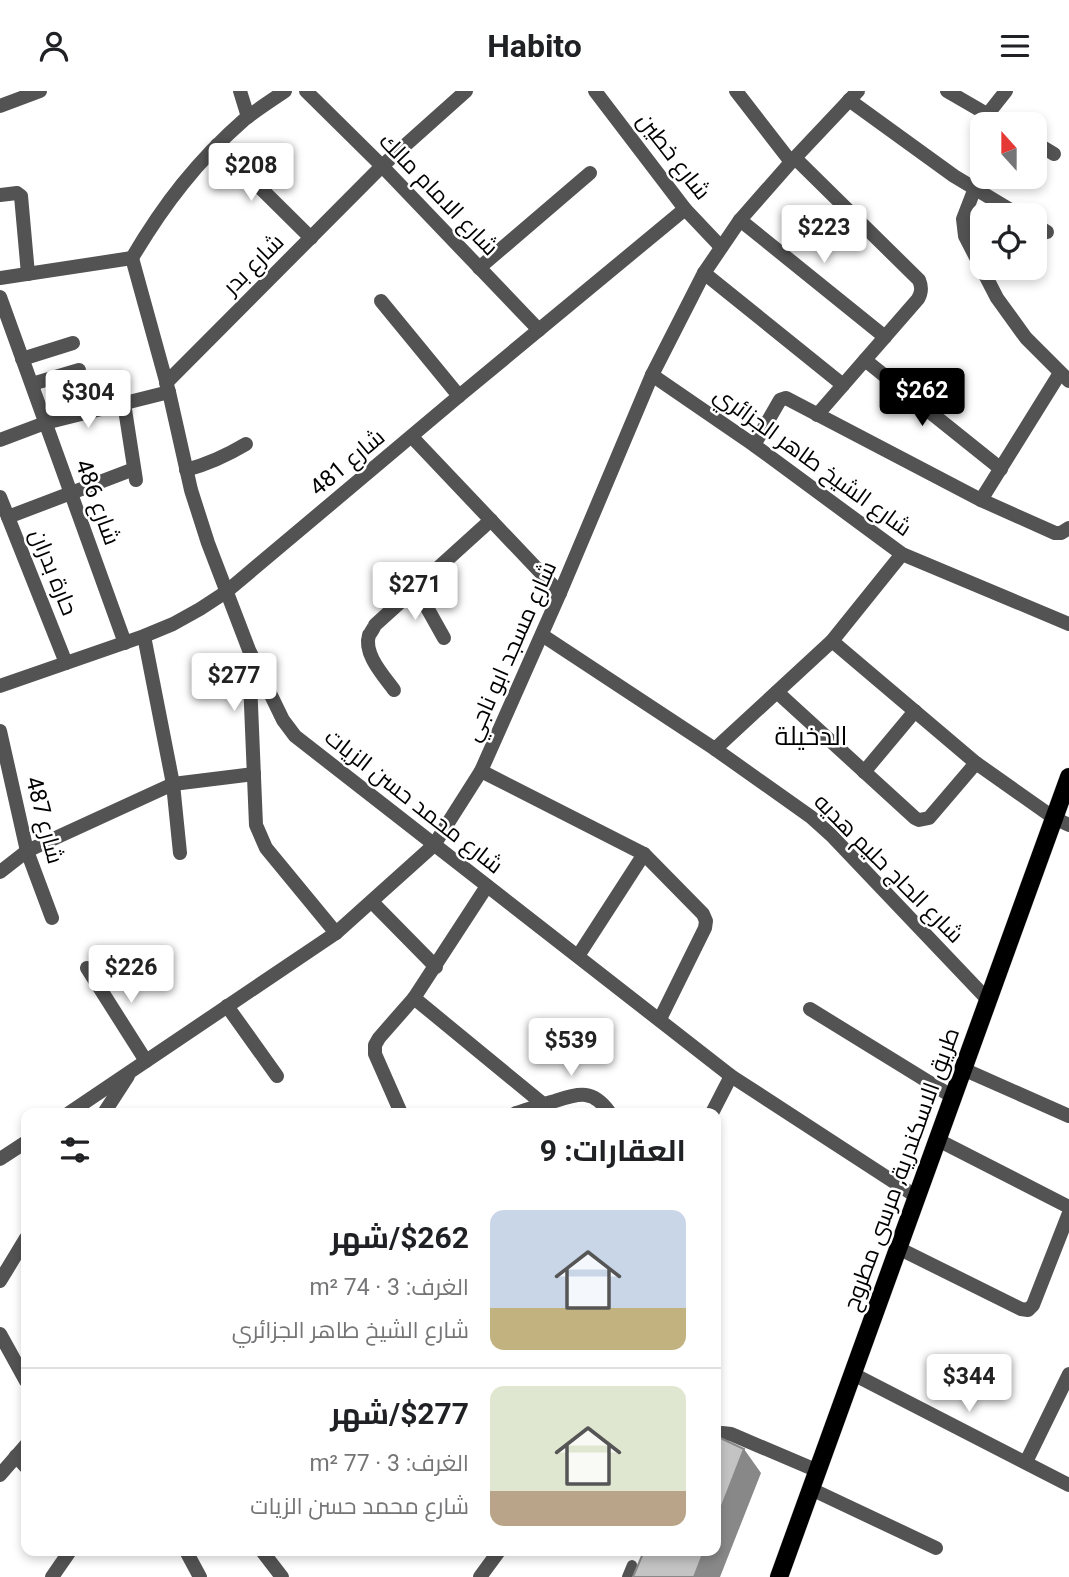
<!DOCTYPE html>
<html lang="ar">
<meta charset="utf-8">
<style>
:root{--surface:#fff;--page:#f2f2f2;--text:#202124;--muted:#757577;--line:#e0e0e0;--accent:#000}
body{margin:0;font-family:Roboto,Cairo,sans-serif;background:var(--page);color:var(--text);direction:rtl;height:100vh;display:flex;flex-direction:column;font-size:26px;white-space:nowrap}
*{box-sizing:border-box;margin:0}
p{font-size:23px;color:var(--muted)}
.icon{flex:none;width:38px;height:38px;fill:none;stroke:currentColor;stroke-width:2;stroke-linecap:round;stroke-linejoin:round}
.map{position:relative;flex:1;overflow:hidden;direction:ltr}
.details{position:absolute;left:21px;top:1017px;width:700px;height:448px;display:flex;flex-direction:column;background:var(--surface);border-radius:14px;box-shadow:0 4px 10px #0003;direction:rtl}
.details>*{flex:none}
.needle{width:46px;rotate:339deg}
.buttons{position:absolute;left:970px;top:21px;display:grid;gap:14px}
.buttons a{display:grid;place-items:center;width:77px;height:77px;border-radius:14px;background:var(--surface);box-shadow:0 4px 10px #0003;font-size:35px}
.price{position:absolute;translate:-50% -60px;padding:0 16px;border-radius:7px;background:#fff;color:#222;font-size:23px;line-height:46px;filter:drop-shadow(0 2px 4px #0008)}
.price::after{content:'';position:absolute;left:50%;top:42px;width:21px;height:16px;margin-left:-10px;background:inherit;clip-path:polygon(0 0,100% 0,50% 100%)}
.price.current{background:var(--accent);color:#fff}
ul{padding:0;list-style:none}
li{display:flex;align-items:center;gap:21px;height:175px;padding:0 35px}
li+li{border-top:2px solid var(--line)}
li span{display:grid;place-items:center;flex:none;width:196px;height:140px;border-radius:14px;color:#555}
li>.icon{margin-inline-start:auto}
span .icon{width:84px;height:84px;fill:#fffc;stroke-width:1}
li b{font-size:30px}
h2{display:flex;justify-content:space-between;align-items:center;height:84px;padding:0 35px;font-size:30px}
header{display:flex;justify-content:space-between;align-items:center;height:91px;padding:0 35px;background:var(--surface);font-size:32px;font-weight:700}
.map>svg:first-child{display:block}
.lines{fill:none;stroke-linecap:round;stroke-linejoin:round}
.primary-casing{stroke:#dbdbdb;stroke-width:19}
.service{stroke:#535353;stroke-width:10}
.minor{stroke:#535353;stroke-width:14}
.primary{stroke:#000;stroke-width:18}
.shaded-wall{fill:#888}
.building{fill:#c3c3c3;stroke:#888;stroke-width:2}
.labels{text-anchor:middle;stroke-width:5;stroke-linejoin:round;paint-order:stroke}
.street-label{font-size:23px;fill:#000;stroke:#fff}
.quarter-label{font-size:26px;fill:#000;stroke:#fff}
</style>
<header><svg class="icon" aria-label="menu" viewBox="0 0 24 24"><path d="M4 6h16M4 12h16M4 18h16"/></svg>Habito<svg class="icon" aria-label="person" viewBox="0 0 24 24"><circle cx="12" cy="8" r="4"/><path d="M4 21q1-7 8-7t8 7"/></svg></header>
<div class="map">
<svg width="1069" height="1486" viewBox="0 0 1069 1486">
<rect width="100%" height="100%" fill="#fff"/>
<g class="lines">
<defs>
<path id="primary" d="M 779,1486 L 1069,686"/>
</defs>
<use href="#primary" class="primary-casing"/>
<path class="service" d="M 627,1486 L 632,1474"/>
<g class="minor">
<path d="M 240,0 L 248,26"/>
<path d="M 306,0 L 382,75 L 539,239"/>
<path d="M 595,0 L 685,118 L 721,156"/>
<path d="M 736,0 L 791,71"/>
<path d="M 947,0 L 1004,33"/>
<path d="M 849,9 L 954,85 L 1019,124"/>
<path d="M 0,15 L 40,0"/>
<path d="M 987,24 L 1006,0"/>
<path d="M 1034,51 L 1054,63"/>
<path d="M 217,54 L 311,147"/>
<path d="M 795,67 L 919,189 C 922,196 922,201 918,208 L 817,324"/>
<path d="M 975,97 L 963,128 L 965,145 L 997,207 L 1026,247 L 1069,290"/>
<path d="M 0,104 L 17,102 L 21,105 L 28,183"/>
<path d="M 740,129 L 885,246"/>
<path d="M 1034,133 L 1047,141"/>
<path d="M 132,167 L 169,301 L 191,399 L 208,452 L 249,559 L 283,629 L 295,645 L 731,985 L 917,1106"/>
<path d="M 132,167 C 164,113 197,70 245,28 C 258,18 272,9 285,0"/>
<path d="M 479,177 L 590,82"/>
<path d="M 704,182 L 843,294"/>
<path d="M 0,187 L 132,167"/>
<path d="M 0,206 L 125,552"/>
<path d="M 381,210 L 459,305"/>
<path d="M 22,268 L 73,252"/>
<path d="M 865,269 L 1001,378"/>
<path d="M 652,284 L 754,354 L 902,463 L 1069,533"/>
<path d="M 166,292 L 382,75 L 466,0"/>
<path d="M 32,293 L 79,279"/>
<path d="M 124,312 L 136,389"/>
<path d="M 412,346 L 560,502"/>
<path d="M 0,349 L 45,332 L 169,301"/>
<path d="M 754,354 L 780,309 L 786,307 L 981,409 L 1055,442 L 1061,442 L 1069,437"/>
<path d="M 186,379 C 208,373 226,365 246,353"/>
<path d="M 0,406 L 66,572"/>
<path d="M 981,409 L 1060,282"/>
<path d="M 8,426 L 134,378"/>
<path d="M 416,497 L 444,547"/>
<path d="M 542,544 L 715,658 L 811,726 L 831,744 L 988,909"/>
<path d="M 144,545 L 173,693 L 180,762"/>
<path d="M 832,550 L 976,672 L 1054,727 L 1069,734"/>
<path d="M 249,566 L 256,734 L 266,757 L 336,842"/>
<path d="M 0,595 L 144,545 L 173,533 L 200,518 L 226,501 L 459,305 L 685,118"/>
<path d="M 394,599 C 384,585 363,563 369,544 C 370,543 375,535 375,534 L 491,429"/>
<path d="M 777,601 L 915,727 L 919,729 L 929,727 L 976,672"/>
<path d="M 0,640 L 27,760 L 52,827"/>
<path d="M 715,658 L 832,550 L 902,463"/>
<path d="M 481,680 L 644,763 L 703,823 L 706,830 L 705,837 L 660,928"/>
<path d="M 864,681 L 915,620"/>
<path d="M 0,781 L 27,760 L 173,693 L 254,683"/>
<path d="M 372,811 L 436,876"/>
<path d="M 578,865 L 644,763"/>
<path d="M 87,877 L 146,970"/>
<path d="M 414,907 L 543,1013"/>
<path d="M 227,915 L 277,985"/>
<path d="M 810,918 L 953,1006"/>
<path d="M 963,978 L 1069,1025"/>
<path d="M 69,1022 L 336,842 L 434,754 L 481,680 L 560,502 L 652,284 L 704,182 L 740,129 L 791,71 L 858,0"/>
<path d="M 104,1022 L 128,985"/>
<path d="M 401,1022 L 375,963 L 375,954 L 379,947 L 414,907 L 487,795"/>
<path d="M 516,1022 C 529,1018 542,1013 555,1010 C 580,1002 593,998 610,1022"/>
<path d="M 712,1022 L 731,985"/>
<path d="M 938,1049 L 1069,1116"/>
<path d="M 0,1068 L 26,1051"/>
<path d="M 898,1157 L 1021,1218 L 1028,1219 L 1033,1214 L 1069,1122"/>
<path d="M 0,1190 L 26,1147"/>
<path d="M 0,1243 L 26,1290"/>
<path d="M 853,1283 L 1069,1394"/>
<path d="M 716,1345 L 722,1342 L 731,1343 L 818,1380"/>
<path d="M 16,1365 L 26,1376"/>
<path d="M 1026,1371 L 1069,1283"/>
<path d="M 0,1384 L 26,1354"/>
<path d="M 811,1398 L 936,1457"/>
<path d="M 186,1460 L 200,1486"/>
<path d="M 262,1460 L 282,1486"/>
<path d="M 52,1486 L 70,1460"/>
<path d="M 480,1486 L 499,1460"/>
</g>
<use href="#primary" class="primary"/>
</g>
<path class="shaded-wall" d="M 744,1358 L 761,1382 L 720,1486 L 694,1486 L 704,1460 L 716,1460 L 716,1430 Z"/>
<g class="building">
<path d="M 716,1345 L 744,1358 L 716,1430 Z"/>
<path d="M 644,1460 L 704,1460 L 694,1486 L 633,1486 Z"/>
</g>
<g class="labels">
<g class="street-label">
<text transform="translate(674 65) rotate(52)" y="8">شارع خطين</text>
<text transform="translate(439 103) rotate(46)" y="8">شارع الامام مالك</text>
<text transform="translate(253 173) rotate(-45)" y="8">شارع بدر</text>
<text transform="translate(813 370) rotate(36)" y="8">شارع الشيخ طاهر الجزائري</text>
<text transform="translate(347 371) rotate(-40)" y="8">شارع 481</text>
<text transform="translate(98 411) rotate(70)" y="8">شارع 486</text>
<text transform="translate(54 481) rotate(68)" y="8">حارة بدران</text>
<text transform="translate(510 560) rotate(-66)" y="8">شارع مسجد ابو ناجي</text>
<text transform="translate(414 710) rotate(38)" y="8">شارع محمد حسن الزيات</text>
<text transform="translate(45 729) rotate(75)" y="8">شارع 487</text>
<text transform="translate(889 777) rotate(45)" y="8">شارع الحاج حليم هديه</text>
<text transform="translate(901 1078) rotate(-70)" y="8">طريق الاسكندرية, مرسى مطروح</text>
</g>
<g class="quarter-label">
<text x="811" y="654">الدخيلة</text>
</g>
</g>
</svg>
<div class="buttons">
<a><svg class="needle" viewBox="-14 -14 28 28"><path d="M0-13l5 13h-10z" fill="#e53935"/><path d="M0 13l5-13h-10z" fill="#757577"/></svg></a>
<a><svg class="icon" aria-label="locate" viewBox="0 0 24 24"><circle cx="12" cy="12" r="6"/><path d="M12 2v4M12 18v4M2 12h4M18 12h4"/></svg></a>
</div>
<b class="price" style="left:251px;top:112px">$208</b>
<b class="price" style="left:824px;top:174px">$223</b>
<b class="price current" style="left:922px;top:337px">$262</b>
<b class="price" style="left:88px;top:339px">$304</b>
<b class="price" style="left:415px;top:531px">$271</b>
<b class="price" style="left:234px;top:622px">$277</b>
<b class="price" style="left:131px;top:914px">$226</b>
<b class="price" style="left:571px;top:987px">$539</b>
<b class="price" style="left:969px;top:1323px">$344</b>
<section class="details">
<h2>العقارات: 9<svg class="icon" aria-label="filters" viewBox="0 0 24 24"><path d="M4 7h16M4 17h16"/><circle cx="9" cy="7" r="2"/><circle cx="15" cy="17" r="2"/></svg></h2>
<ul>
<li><span style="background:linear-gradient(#c9d6e8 70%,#c2b280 0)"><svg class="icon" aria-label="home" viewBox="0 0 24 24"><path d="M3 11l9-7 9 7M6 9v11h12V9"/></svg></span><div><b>$262/شهر</b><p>الغرف: 3 · 74 m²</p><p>شارع الشيخ طاهر الجزائري</p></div></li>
<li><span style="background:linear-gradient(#dfe7d0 75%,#b9a48a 0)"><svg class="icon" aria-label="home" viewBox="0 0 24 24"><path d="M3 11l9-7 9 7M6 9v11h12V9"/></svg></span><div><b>$277/شهر</b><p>الغرف: 3 · 77 m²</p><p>شارع محمد حسن الزيات</p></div></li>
</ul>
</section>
</div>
